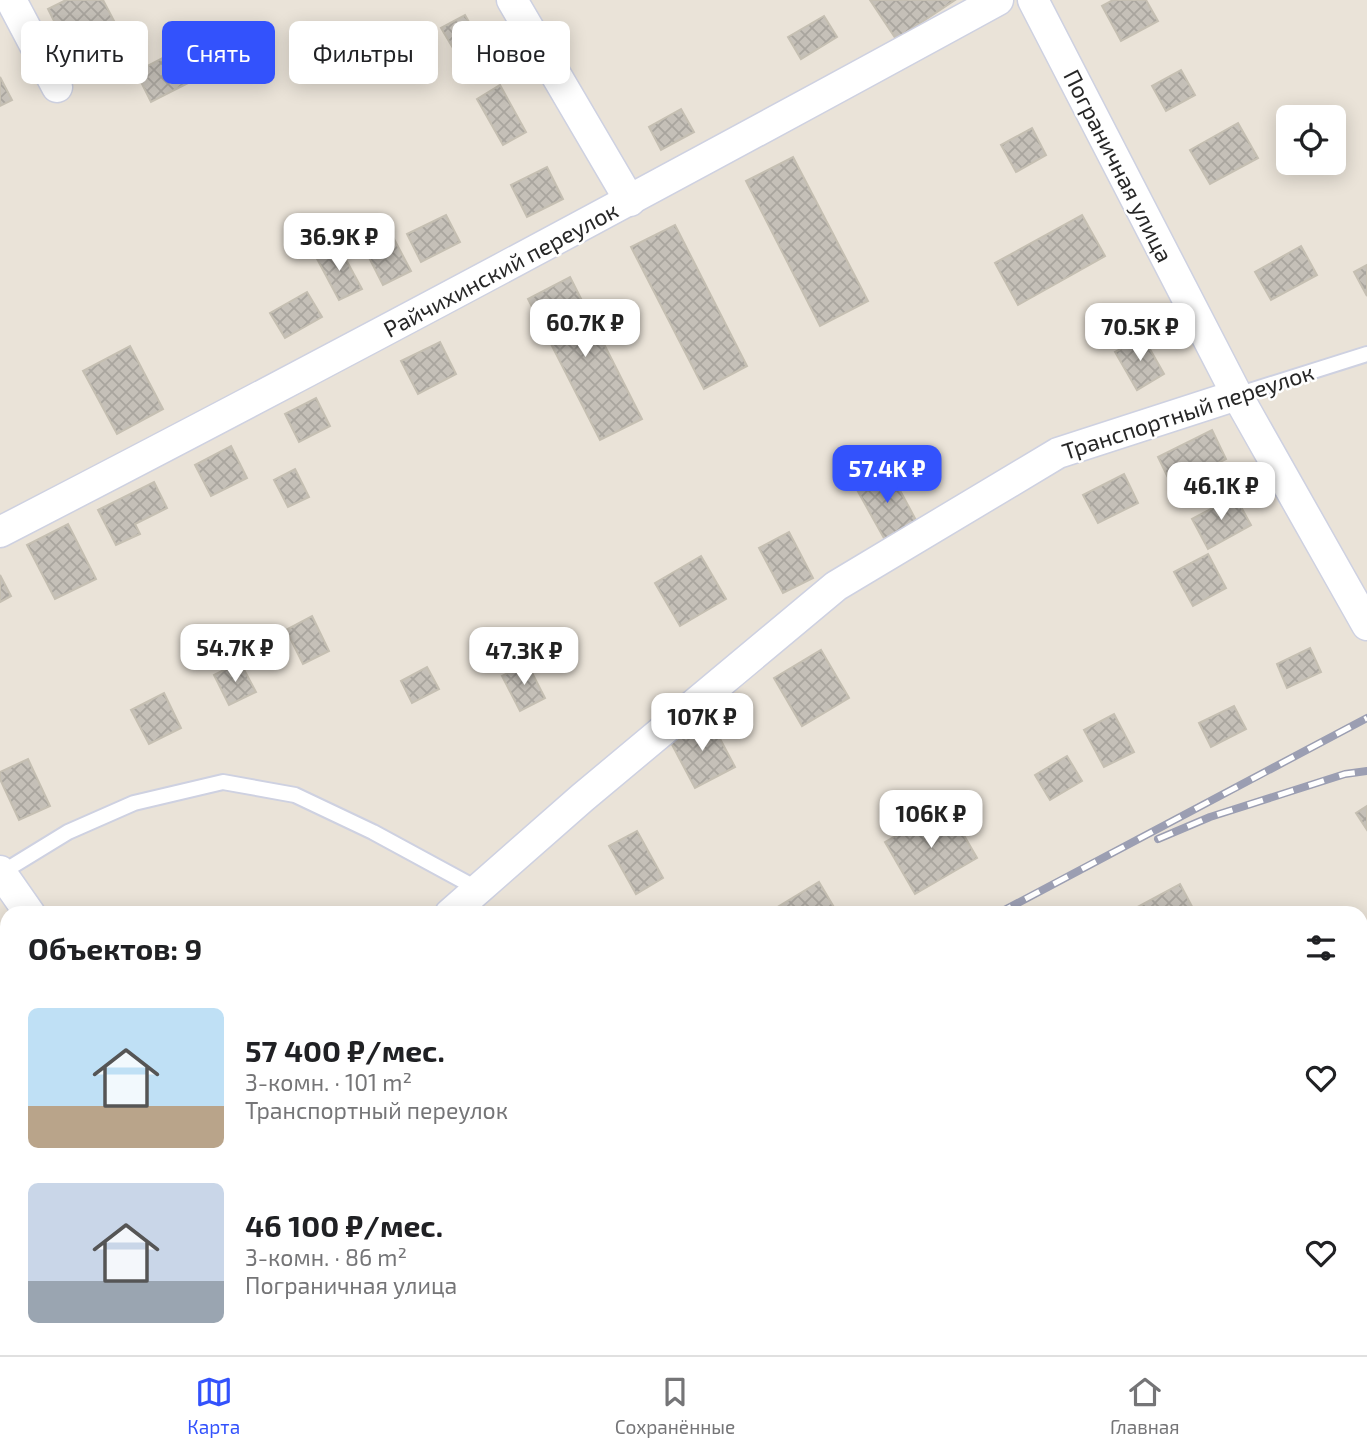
<!DOCTYPE html>
<html lang="ru">
<meta charset="utf-8">
<style>
:root{--surface:#fff;--page:#f6f6f6;--text:#202124;--muted:#757577;--line:#e0e0e0;--accent:#3352fc}
body{margin:0;font-family:"Exo 2",sans-serif;background:var(--page);color:var(--text);height:100vh;display:flex;flex-direction:column;font-size:26px;white-space:nowrap}
*{box-sizing:border-box;margin:0}
p{font-size:23px;color:var(--muted)}
.icon{flex:none;width:38px;height:38px;fill:none;stroke:currentColor;stroke-width:2;stroke-linecap:round;stroke-linejoin:round}
.map{position:relative;flex:1;overflow:hidden}
.details{position:absolute;left:0px;top:906px;width:1368px;height:450px;display:flex;flex-direction:column;background:var(--surface);border-radius:21px 21px 0 0;box-shadow:0 4px 18px #0003}
.details>*{flex:none}
.guide{position:absolute;left:21px;top:21px;width:700px;height:63px;display:flex;gap:14px}
.controls{position:absolute;left:1276px;top:105px;display:grid;gap:14px}
.controls a{display:grid;place-items:center;width:70px;height:70px;border-radius:10px;background:var(--surface);box-shadow:0 4px 18px #0003;font-size:35px}
.price{position:absolute;translate:-50% -60px;padding:0 16px;border-radius:14px;background:#fff;color:#222;font-size:23px;line-height:46px;filter:drop-shadow(0 2px 4px #0008)}
.price::after{content:'';position:absolute;left:50%;top:42px;width:21px;height:16px;margin-left:-10px;background:inherit;clip-path:polygon(0 0,100% 0,50% 100%)}
.price.active{background:var(--accent);color:#fff}
ul{padding:0;list-style:none}
li{display:flex;align-items:center;gap:21px;height:175px;padding:0 28px}
li span{display:grid;place-items:center;flex:none;width:196px;height:140px;border-radius:10px;color:#555}
li>.icon{margin-inline-start:auto}
span .icon{width:84px;height:84px;fill:#fffc;stroke-width:1}
li b{font-size:30px}
h2{display:flex;justify-content:space-between;align-items:center;height:84px;padding:0 28px;font-size:30px}
.tag{padding:0 24px;border-radius:10px;background:var(--surface);box-shadow:0 4px 18px #0003;font-size:24px;line-height:63px}
.tag.active{background:var(--accent);color:#fff}
.tabs{display:flex;justify-content:space-around;align-items:center;height:98px;border-top:2px solid var(--line);background:var(--surface);font-size:19px;color:var(--muted)}
.tabs a{display:grid;justify-items:center;gap:4px}
.tabs .active{color:var(--accent)}
.map>svg:first-child{display:block}
.building{fill:url(#building-cross-hatch);stroke:#c5bfb2;stroke-width:2}
.lines{fill:none;stroke-linecap:round;stroke-linejoin:round}
.lane-casing{stroke:#ced1e1;stroke-width:18}
.street-casing{stroke:#ced1e1;stroke-width:33}
.lane{stroke:#fff;stroke-width:14}
.street{stroke:#fff;stroke-width:30}
.rail-casing{stroke:#9b9eb2;stroke-width:8}
.rail{stroke:#fff;stroke-width:5;stroke-dasharray:16;stroke-linecap:butt}
.labels{text-anchor:middle;stroke-width:5;stroke-linejoin:round;paint-order:stroke}
.street-label{font-size:23px;fill:#272727;stroke:#fff}
</style>
<div class="map">
<svg width="1367" height="1355" viewBox="0 0 1367 1355">
<defs>
<pattern id="building-cross-hatch" width="8" height="8" patternUnits="userSpaceOnUse" patternTransform="scale(1.75)"><rect width="8" height="8" fill="#c5c0b8"/><path d="M0 0l8 8M0 8l8-8" fill="none" stroke="#a9a59e"/></pattern>
</defs>
<rect width="100%" height="100%" fill="#eae3d8"/>
<g class="building">
<path d="M 66,0 L 103,0 L 123,38 L 75,63 L 48,9 Z"/>
<path d="M 870,0 L 955,0 L 896,39 Z"/>
<path d="M 1113,0 L 1146,0 L 1158,21 L 1121,41 L 1102,6 Z"/>
<path d="M 465,15 L 486,52 L 463,65 L 441,28 Z"/>
<path d="M 824,16 L 837,37 L 801,59 L 788,37 Z"/>
<path d="M 174,52 L 190,82 L 151,102 L 136,72 Z"/>
<path d="M 1181,70 L 1195,95 L 1166,111 L 1152,86 Z"/>
<path d="M 0,77 L 12,100 L 0,106 Z"/>
<path d="M 500,85 L 526,132 L 503,145 L 477,99 Z"/>
<path d="M 681,109 L 694,132 L 661,150 L 649,127 Z"/>
<path d="M 1238,123 L 1258,158 L 1210,184 L 1190,150 Z"/>
<path d="M 1032,128 L 1046,155 L 1016,172 L 1001,145 Z"/>
<path d="M 793,157 L 868,301 L 820,326 L 746,181 Z"/>
<path d="M 547,167 L 563,199 L 527,217 L 511,185 Z"/>
<path d="M 446,215 L 460,242 L 421,262 L 407,234 Z"/>
<path d="M 1082,215 L 1105,256 L 1018,305 L 995,263 Z"/>
<path d="M 386,224 L 411,271 L 383,285 L 359,238 Z"/>
<path d="M 675,225 L 747,366 L 704,389 L 631,247 Z"/>
<path d="M 338,245 L 362,289 L 339,300 L 316,257 Z"/>
<path d="M 1301,246 L 1317,275 L 1271,300 L 1255,272 Z"/>
<path d="M 1367,265 L 1367,296 L 1354,272 Z"/>
<path d="M 570,277 L 642,419 L 600,440 L 528,299 Z"/>
<path d="M 307,292 L 322,317 L 285,338 L 270,313 Z"/>
<path d="M 1143,337 L 1164,374 L 1137,390 L 1115,352 Z"/>
<path d="M 440,342 L 456,374 L 418,394 L 401,361 Z"/>
<path d="M 130,346 L 163,409 L 117,434 L 83,371 Z"/>
<path d="M 316,398 L 330,426 L 299,442 L 285,414 Z"/>
<path d="M 1212,430 L 1226,459 L 1172,486 L 1158,457 Z"/>
<path d="M 231,446 L 247,478 L 211,496 L 195,465 Z"/>
<path d="M 295,469 L 309,497 L 288,507 L 274,480 Z"/>
<path d="M 889,470 L 917,522 L 885,540 L 856,488 Z"/>
<path d="M 1124,474 L 1138,503 L 1098,523 L 1083,495 Z"/>
<path d="M 154,482 L 167,508 L 135,524 L 140,534 L 116,545 L 98,510 Z"/>
<path d="M 1235,496 L 1251,525 L 1208,549 L 1192,519 Z"/>
<path d="M 68,524 L 96,579 L 55,599 L 27,545 Z"/>
<path d="M 789,532 L 813,578 L 783,593 L 759,548 Z"/>
<path d="M 1208,554 L 1226,588 L 1193,606 L 1174,572 Z"/>
<path d="M 701,556 L 726,599 L 680,626 L 655,583 Z"/>
<path d="M 0,575 L 11,596 L 0,602 Z"/>
<path d="M 312,616 L 329,651 L 303,664 L 286,630 Z"/>
<path d="M 1310,648 L 1321,672 L 1287,688 L 1277,664 Z"/>
<path d="M 821,650 L 849,698 L 802,726 L 774,678 Z"/>
<path d="M 240,662 L 256,692 L 229,705 L 214,675 Z"/>
<path d="M 527,663 L 545,698 L 520,711 L 502,676 Z"/>
<path d="M 427,667 L 439,689 L 412,703 L 401,681 Z"/>
<path d="M 164,693 L 181,728 L 149,744 L 131,710 Z"/>
<path d="M 1234,706 L 1246,729 L 1211,747 L 1199,723 Z"/>
<path d="M 1114,714 L 1134,752 L 1104,767 L 1084,730 Z"/>
<path d="M 709,718 L 735,767 L 695,788 L 669,739 Z"/>
<path d="M 1067,756 L 1082,781 L 1050,800 L 1035,775 Z"/>
<path d="M 28,759 L 50,806 L 19,820 L 0,779 L 0,772 Z"/>
<path d="M 947,806 L 977,858 L 915,894 L 885,842 Z"/>
<path d="M 1367,806 L 1367,830 L 1356,813 Z"/>
<path d="M 637,831 L 663,878 L 636,894 L 609,846 Z"/>
<path d="M 819,882 L 838,914 L 766,914 Z"/>
<path d="M 1180,884 L 1196,914 L 1134,914 L 1132,910 Z"/>
<path d="M 0,1135 L 7,1149 L 7,1232 L 0,1236 Z"/>
</g>
<g class="lines">
<defs>
<g id="lane">
<path d="M 1237,395 L 1367,354"/>
<path d="M 1,873 L 68,832 L 134,803 L 223,782 L 295,795 L 373,832 L 478,889"/>
<path d="M 0,1256 L 7,1252"/>
</g>
<g id="street">
<path d="M 11,0 L 57,87"/>
<path d="M 512,0 L 630,201"/>
<path d="M 1033,0 L 1237,395 L 1367,625"/>
<path d="M 0,532 C 335,359 667,181 998,0"/>
<path d="M 0,871 L 30,914"/>
<path d="M 450,914 L 582,798 L 836,586 L 1058,453 L 1237,395"/>
<path d="M 995,1349 L 999,1355"/>
<path d="M 312,1355 L 317,1349"/>
</g>
</defs>
<use href="#lane" class="lane-casing"/>
<use href="#street" class="street-casing"/>
<use href="#lane" class="lane"/>
<use href="#street" class="street"/>
<defs>
<g id="rail">
<path d="M 1158,839 L 1210,817 L 1345,774 L 1367,771"/>
<path d="M 997,914 L 1367,718"/>
<path d="M 281,1355 L 287,1349"/>
</g>
</defs>
<use href="#rail" class="rail-casing"/>
<use href="#rail" class="rail"/>
</g>
<g class="labels">
<g class="street-label">
<text transform="translate(1118 166) rotate(63)" y="8">Пограничная улица</text>
<text transform="translate(501 270) rotate(-28)" y="8">Райчихинский переулок</text>
<text transform="translate(1188 412) rotate(-18)" y="8">Транспортный переулок</text>
</g>
</g>
</svg>
<div class="controls">
<a><svg class="icon" aria-label="locate" viewBox="0 0 24 24"><circle cx="12" cy="12" r="6"/><path d="M12 2v4M12 18v4M2 12h4M18 12h4"/></svg></a>
</div>
<b class="price" style="left:339px;top:273px">36.9K ₽</b>
<b class="price" style="left:585px;top:359px">60.7K ₽</b>
<b class="price" style="left:1140px;top:363px">70.5K ₽</b>
<b class="price active" style="left:887px;top:505px">57.4K ₽</b>
<b class="price" style="left:1221px;top:522px">46.1K ₽</b>
<b class="price" style="left:235px;top:684px">54.7K ₽</b>
<b class="price" style="left:524px;top:687px">47.3K ₽</b>
<b class="price" style="left:702px;top:753px">107K ₽</b>
<b class="price" style="left:931px;top:850px">106K ₽</b>
<div class="guide">
<a class="tag">Купить</a>
<a class="tag active">Снять</a>
<a class="tag">Фильтры</a>
<a class="tag">Новое</a>
</div>
<section class="details">
<h2>Объектов: 9<svg class="icon" aria-label="filters" viewBox="0 0 24 24"><path d="M4 7h16M4 17h16"/><circle cx="9" cy="7" r="2"/><circle cx="15" cy="17" r="2"/></svg></h2>
<ul>
<li><span style="background:linear-gradient(#bfe0f5 70%,#b9a48a 0)"><svg class="icon" aria-label="home" viewBox="0 0 24 24"><path d="M3 11l9-7 9 7M6 9v11h12V9"/></svg></span><div><b>57 400 ₽/мес.</b><p>3-комн. · 101 m²</p><p>Транспортный переулок</p></div><svg class="icon" aria-label="heart" viewBox="0 0 24 24"><path d="M12 20l-8-8c-3-5 5-10 8-4 3-6 11-1 8 4z"/></svg></li>
<li><span style="background:linear-gradient(#c9d6e8 70%,#9aa5b1 0)"><svg class="icon" aria-label="home" viewBox="0 0 24 24"><path d="M3 11l9-7 9 7M6 9v11h12V9"/></svg></span><div><b>46 100 ₽/мес.</b><p>3-комн. · 86 m²</p><p>Пограничная улица</p></div><svg class="icon" aria-label="heart" viewBox="0 0 24 24"><path d="M12 20l-8-8c-3-5 5-10 8-4 3-6 11-1 8 4z"/></svg></li>
</ul>
</section>
</div>
<nav class="tabs">
<a class="active"><svg class="icon" aria-label="map" viewBox="0 0 24 24"><path d="M3 6l6-2 6 2 6-2v14l-6 2-6-2-6 2zM9 4v14M15 6v14"/></svg>Карта</a>
<a><svg class="icon" aria-label="saved" viewBox="0 0 24 24"><path d="M7 4h10v16l-5-4-5 4z"/></svg>Сохранённые</a>
<a><svg class="icon" aria-label="home" viewBox="0 0 24 24"><path d="M3 11l9-7 9 7M6 9v11h12V9"/></svg>Главная</a>
</nav>
